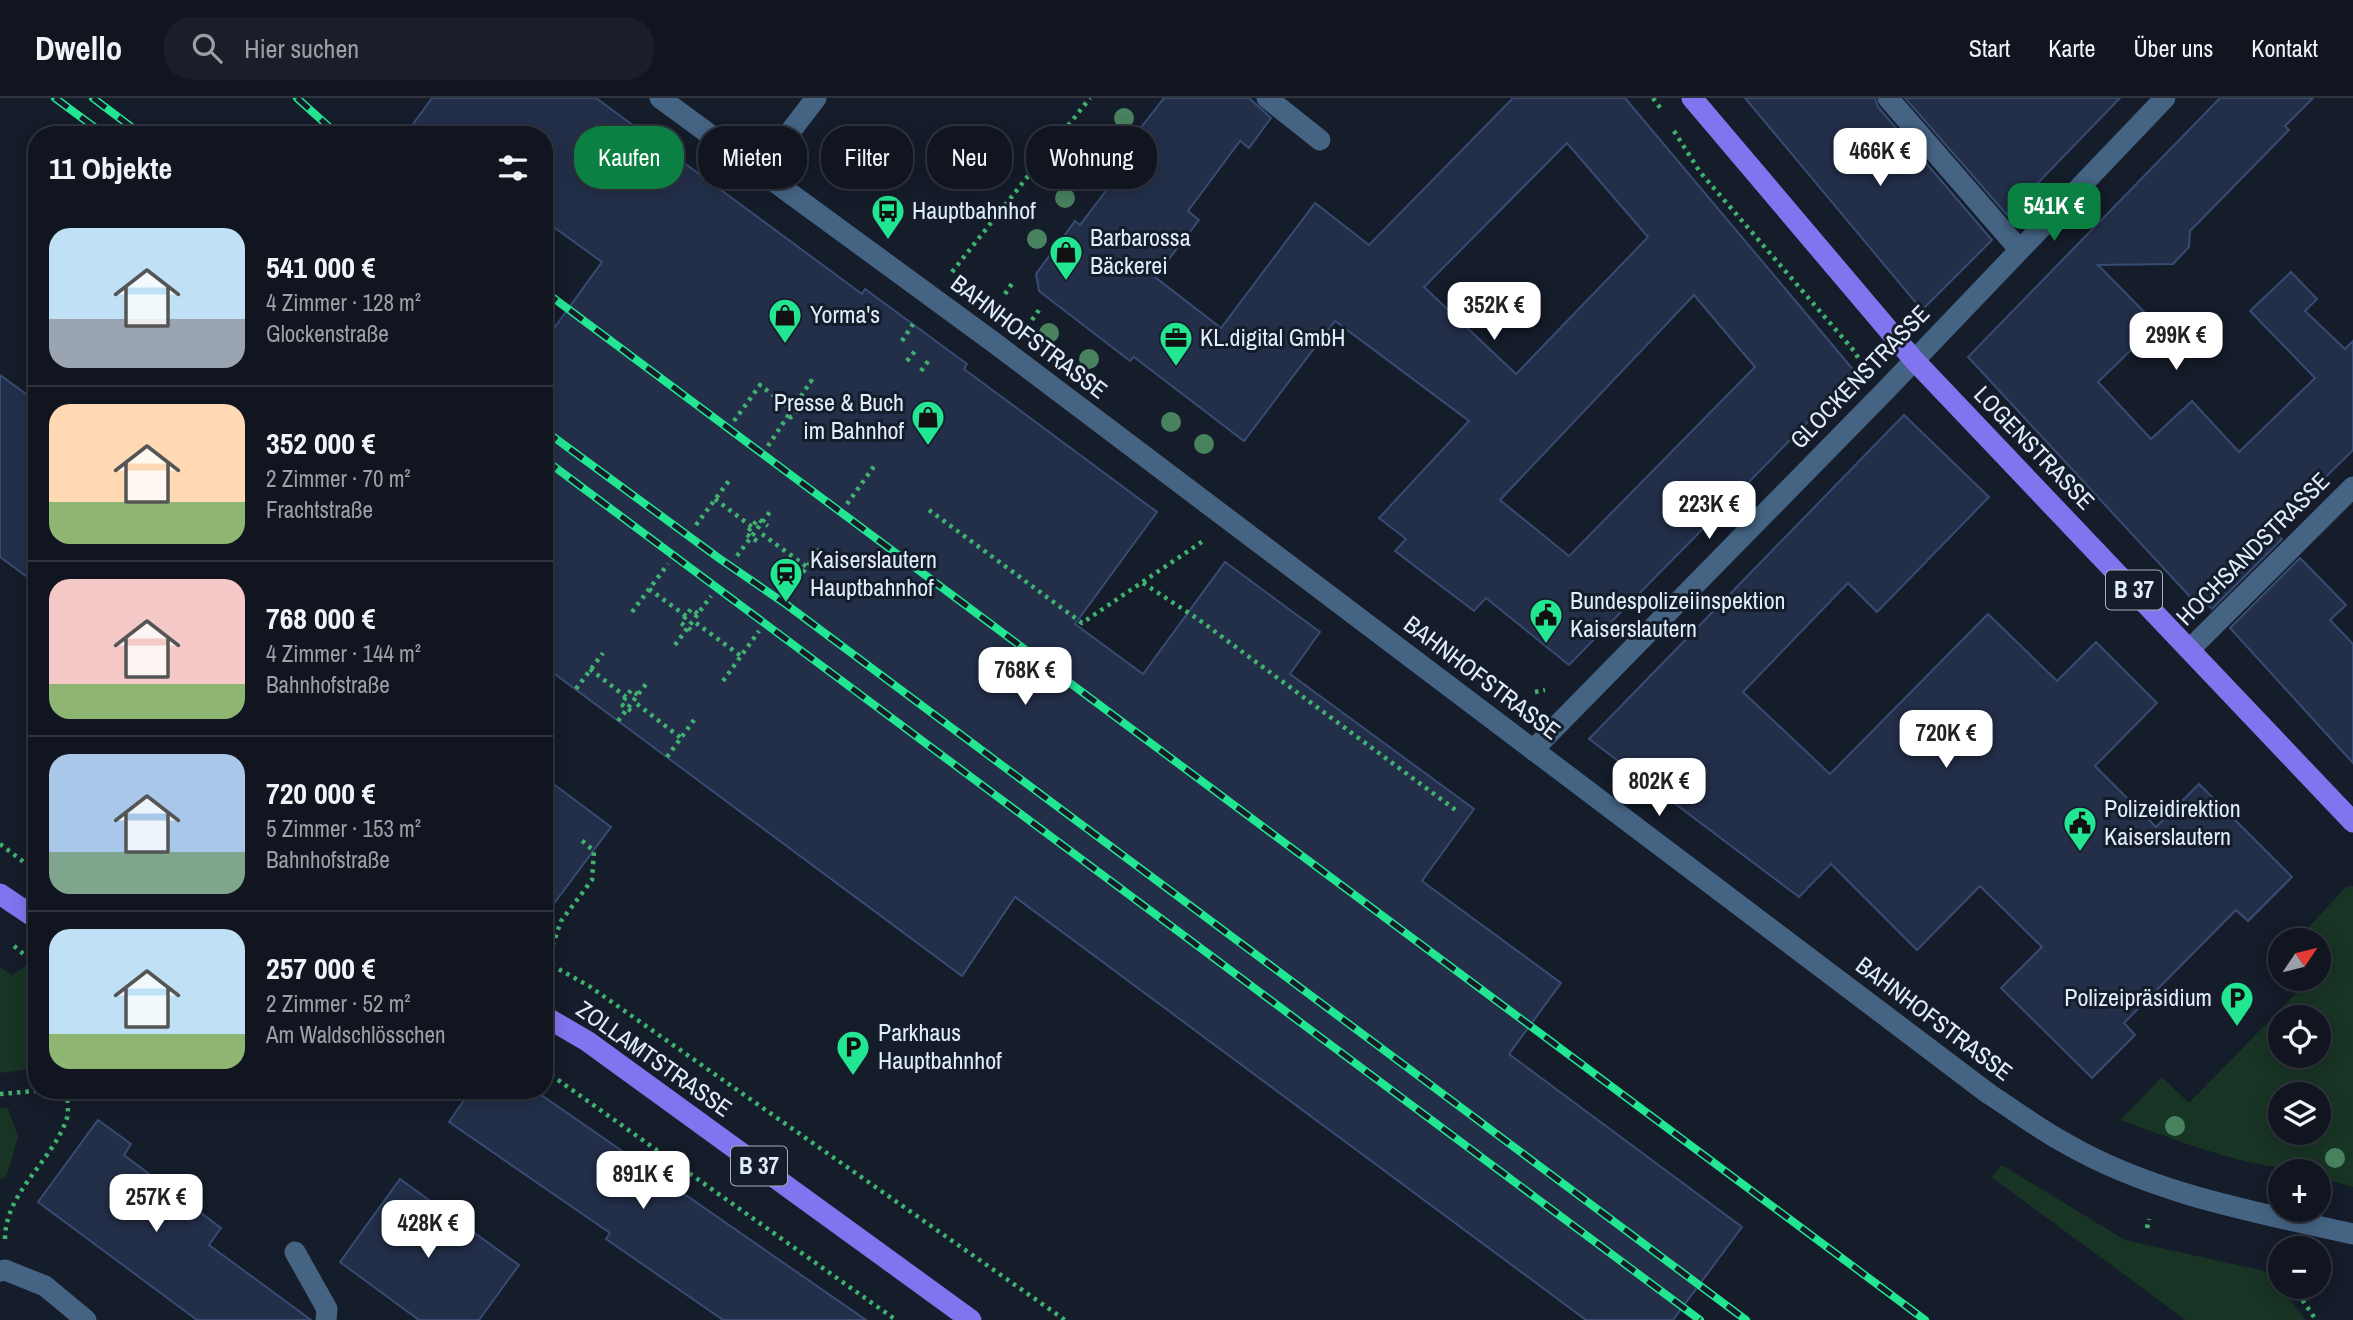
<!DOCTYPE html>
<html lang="de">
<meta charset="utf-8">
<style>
:root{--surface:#101520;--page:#191e29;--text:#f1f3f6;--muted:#9c9fa5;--line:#30343e;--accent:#0b8043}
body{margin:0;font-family:"Archivo Narrow",sans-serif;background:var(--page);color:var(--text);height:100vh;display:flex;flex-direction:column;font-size:26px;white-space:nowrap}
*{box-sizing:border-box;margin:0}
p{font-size:23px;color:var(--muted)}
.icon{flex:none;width:38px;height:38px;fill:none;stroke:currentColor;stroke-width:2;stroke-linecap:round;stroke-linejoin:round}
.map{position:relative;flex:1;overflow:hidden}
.details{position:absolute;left:28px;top:28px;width:525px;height:973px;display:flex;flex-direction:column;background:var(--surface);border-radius:28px;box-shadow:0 4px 18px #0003,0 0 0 2px var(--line)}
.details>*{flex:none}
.banner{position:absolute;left:574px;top:28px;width:665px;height:63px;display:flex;gap:14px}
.needle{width:46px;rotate:55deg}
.fabs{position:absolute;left:2268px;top:830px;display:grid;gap:14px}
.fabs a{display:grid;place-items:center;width:63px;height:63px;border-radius:50%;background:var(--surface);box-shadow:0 4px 18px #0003,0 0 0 2px var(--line);font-size:35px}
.price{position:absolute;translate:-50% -60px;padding:0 16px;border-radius:14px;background:#fff;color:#222;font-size:23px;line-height:46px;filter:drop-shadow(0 2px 4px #0008)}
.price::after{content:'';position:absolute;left:50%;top:42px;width:21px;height:16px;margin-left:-10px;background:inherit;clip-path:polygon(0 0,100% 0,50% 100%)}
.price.active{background:var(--accent);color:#fff}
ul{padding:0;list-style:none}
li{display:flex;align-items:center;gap:21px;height:175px;padding:0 21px}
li+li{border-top:2px solid var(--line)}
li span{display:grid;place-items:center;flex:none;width:196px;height:140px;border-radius:21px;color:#555}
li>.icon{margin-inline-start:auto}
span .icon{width:84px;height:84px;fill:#fffc;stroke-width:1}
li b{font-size:30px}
h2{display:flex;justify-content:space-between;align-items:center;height:84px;padding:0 21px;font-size:30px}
.tag{padding:0 24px;border-radius:28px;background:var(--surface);box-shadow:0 4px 18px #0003,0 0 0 2px var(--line);font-size:24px;line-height:63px}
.tag.active{background:var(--accent);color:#fff}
header{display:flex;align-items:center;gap:42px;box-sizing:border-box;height:98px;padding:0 35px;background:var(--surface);border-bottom:2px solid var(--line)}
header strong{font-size:33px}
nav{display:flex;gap:38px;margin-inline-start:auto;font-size:24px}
.search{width:490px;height:63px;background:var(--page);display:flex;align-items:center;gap:18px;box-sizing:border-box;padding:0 24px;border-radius:28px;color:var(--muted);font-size:26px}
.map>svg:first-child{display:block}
.green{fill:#183424;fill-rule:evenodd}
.building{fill:#232f49;stroke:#374b73;stroke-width:2;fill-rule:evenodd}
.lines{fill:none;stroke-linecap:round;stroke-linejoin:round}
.path{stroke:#40b16f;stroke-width:4.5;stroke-dasharray:3.5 5;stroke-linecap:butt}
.minor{stroke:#456484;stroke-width:21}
.major{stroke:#8175ef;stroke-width:21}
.rail-casing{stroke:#23e693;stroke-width:8}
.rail{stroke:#151c2a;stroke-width:5;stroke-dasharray:16;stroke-linecap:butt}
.tree{fill:#49825f}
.labels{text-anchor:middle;stroke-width:6;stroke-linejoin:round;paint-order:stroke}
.shield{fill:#151c2a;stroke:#a4aebd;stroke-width:2}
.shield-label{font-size:23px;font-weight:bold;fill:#e1ecfc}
.poi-label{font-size:24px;fill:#e1ecfc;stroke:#151c2a;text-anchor:start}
.street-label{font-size:24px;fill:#e1ecfc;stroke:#151c2a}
</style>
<header>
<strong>Dwello</strong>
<div class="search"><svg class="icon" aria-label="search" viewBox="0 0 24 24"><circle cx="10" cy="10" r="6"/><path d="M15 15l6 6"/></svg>Hier suchen</div>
<nav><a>Start</a><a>Karte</a><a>Über uns</a><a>Kontakt</a></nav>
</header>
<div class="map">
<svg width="2353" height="1222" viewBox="0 0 2353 1222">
<rect width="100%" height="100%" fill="#151c2a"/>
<g class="green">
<path d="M 2353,788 L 2353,1089 L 2319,1080 L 2319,1073 C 2252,1073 2182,1044 2120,1022 L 2162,979 L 2189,1005 L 2311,880 L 2319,880 L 2319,872 L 2332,858 L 2319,845 L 2319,842 L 2316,842 L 2306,832 L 2346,789 ZM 2280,919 L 2319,919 L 2319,957 L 2280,957 ZM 2280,996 L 2319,996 L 2319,1034 L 2280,1034 Z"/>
<path d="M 27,867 L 37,876 L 37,970 L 0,975 L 0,869 L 12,877 Z"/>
<path d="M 0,1010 L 8,1010 L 18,1039 L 7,1077 L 0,1082 Z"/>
<path d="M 2002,1067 L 2125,1142 L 2269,1174 L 2306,1222 L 2186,1222 L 1991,1079 Z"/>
</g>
<g class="building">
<path d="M 432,0 L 596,0 L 862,196 L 865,191 L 967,266 L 964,271 L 1157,414 L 1075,526 L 1143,576 L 1225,464 L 1320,534 L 1290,576 L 1474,711 L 1422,783 L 1561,885 L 1509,956 L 1742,1129 L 1673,1222 L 1586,1222 L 1015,799 L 962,878 L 544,568 L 544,244 L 602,164 L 544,122 L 544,37 L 405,37 Z"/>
<path d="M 1164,0 L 1249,0 L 1271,20 L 1249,50 L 1240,43 L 1188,113 L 1199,122 L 1155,179 L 1221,230 L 1315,105 L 1369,147 L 1513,0 L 1625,0 L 1856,275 L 1569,567 L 1486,500 L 1474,513 L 1395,453 L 1406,441 L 1379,420 L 1469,323 L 1335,223 L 1244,343 L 1134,259 L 1130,263 L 1039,193 L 1036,176 L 1075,123 L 1080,127 L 1127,65 L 1118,59 ZM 1567,45 L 1648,139 L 1516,276 L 1424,189 ZM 1694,197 L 1755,269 L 1569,458 L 1500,402 Z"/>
<path d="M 1745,0 L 1875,0 L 1878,9 L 1992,142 L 1922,212 Z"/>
<path d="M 1905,0 L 2120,0 L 2007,117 Z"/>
<path d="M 2220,0 L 2313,0 L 2285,28 L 2289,32 L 2190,133 L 2189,149 L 2173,166 L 2098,167 L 2157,227 L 2098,284 L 2151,341 L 2192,303 L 2239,354 L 2315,280 L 2250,213 L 2291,174 L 2317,201 L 2305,213 L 2345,251 L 2353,243 L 2353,352 L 2273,431 L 2282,441 L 2212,511 L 2201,499 L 2195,504 L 1968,259 Z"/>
<path d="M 0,277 L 37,304 L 37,486 L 0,459 Z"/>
<path d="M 1904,317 L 1989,399 L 1877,514 L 1848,485 L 1743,594 L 1830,676 L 1988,516 L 2057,583 L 2096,544 L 2157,605 L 2095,668 L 2156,729 L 2199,686 L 2292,779 L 2248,823 L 2236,812 L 2124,925 L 2135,937 L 2092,980 L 2001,890 L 2042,849 L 1980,788 L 1917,852 L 1831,766 L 1799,799 L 1589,641 Z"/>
<path d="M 2300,460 L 2346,507 L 2330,522 L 2353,546 L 2353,665 L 2230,530 Z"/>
<path d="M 544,679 L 611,729 L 544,819 Z"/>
<path d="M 471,992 L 534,992 L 866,1222 L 723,1222 L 606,1141 L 610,1135 L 449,1024 Z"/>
<path d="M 98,1022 L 131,1046 L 124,1057 L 221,1130 L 209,1147 L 311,1222 L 197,1222 L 38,1104 Z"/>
<path d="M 400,1081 L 519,1167 L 479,1222 L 419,1222 L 340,1164 Z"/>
</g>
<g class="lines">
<g class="path">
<path d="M 1653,0 L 1661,11"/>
<path d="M 1674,33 L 1700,74 L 1855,254 L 1863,269"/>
<path d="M 952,174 L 1090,0"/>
<path d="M 1005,196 L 1013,184"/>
<path d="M 1032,222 L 1039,212"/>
<path d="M 902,243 L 913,226"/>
<path d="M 907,263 L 915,253"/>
<path d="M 921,273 L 929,262"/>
<path d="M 789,320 L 794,317 L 799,310"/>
<path d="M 734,323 L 760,287 L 787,308"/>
<path d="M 768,348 L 811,283 L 816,287"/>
<path d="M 715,401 L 752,429"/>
<path d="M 847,406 L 875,367"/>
<path d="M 929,412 L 1082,525 L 1203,443"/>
<path d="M 696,427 L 731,380"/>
<path d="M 762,436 L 807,469"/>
<path d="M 757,443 L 746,436 L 758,421 L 768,428"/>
<path d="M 737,458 L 772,411"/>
<path d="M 1143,485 L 1198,521 L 1457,713"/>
<path d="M 649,491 L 686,518"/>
<path d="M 788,495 L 822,448"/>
<path d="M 632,514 L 668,466"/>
<path d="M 696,525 L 741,558"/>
<path d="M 691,532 L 681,525 L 691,511 L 701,518"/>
<path d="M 675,547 L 711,498"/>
<path d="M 590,571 L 626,599"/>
<path d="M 723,583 L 759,533"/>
<path d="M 576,591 L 603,555"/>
<path d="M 1535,594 L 1545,592"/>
<path d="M 637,606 L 681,640"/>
<path d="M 631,613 L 621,606 L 631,592 L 641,599"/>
<path d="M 618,623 L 646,586"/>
<path d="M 667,659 L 694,622"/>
<path d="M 0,746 L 37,774"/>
<path d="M 14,848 L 37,867"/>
<path d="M 544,863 L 589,888 L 1065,1222"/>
<path d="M 547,864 L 561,823 L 592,782 L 594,753 L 580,741"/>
<path d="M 544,972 L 896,1222"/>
<path d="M 0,996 L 45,992"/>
<path d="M 2147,1130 L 2149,1121"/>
<path d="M 5,1141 C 5,1094 53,1063 67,1020 C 69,1012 67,1001 67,992"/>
<path d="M 2271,1155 L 2280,1169"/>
<path d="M 2293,1188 L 2316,1222"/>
</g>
<g class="minor">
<path d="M 660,0 L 996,246 L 1989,996 C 2014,1012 2039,1031 2065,1045 C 2153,1096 2255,1114 2353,1136"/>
<path d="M 1267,0 L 1320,42"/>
<path d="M 1888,0 L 2019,151"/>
<path d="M 760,73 L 816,0"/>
<path d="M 2190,551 L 2353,389"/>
<path d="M 1533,652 L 1886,292 L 2165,0"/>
<path d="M 295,1154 L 327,1211 L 326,1222"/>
<path d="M 0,1173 L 5,1172 L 45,1188 L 86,1222"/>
</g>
<g class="major">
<path d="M 1692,0 L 1914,262 L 2353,724"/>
<path d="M 0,796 L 37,821"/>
<path d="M 544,918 L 587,943 L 971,1222"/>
</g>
<defs>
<g id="rail">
<path d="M 55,0 L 105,37"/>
<path d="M 93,0 L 142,37"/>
<path d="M 297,0 L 338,37"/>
<path d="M 544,193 L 1925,1222"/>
<path d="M 544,332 L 720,461 L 787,507 L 1746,1222"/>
<path d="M 544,361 L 1700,1222"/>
</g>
</defs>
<use href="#rail" class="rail-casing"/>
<use href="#rail" class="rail"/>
</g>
<g class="tree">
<circle cx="1124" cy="20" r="10"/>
<circle cx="1095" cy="59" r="10"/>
<circle cx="1065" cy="100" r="10"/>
<circle cx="1037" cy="141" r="10"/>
<circle cx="1049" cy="235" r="10"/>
<circle cx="1089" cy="261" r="10"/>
<circle cx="1171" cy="324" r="10"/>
<circle cx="1204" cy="346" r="10"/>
<circle cx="2175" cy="1028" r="10"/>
<circle cx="2335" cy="1060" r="10"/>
</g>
<defs>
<symbol id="bus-pin" viewBox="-11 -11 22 30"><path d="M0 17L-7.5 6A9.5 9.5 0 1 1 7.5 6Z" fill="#23e693" stroke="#151c2a"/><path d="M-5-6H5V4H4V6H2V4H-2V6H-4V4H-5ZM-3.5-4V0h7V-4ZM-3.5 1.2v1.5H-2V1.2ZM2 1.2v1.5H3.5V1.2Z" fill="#111"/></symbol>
<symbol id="shop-pin" viewBox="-11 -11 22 30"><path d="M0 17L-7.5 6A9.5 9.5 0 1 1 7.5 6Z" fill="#23e693" stroke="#151c2a"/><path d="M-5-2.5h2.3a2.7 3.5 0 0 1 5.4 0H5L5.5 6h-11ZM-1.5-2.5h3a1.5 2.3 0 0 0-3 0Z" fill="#111"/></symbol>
<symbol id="office-pin" viewBox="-11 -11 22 30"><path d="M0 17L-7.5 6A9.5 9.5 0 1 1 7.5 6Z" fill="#23e693" stroke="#151c2a"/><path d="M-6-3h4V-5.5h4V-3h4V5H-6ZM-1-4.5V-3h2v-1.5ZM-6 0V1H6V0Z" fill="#111"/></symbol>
<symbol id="station-pin" viewBox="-11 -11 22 30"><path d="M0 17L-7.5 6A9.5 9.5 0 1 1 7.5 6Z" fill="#23e693" stroke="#151c2a"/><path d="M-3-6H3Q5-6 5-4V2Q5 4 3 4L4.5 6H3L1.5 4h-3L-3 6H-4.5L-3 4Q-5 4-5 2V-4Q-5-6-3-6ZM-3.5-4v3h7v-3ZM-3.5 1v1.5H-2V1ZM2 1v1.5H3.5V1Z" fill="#111"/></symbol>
<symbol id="civic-pin" viewBox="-11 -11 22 30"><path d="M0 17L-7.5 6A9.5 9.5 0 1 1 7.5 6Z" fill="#23e693" stroke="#151c2a"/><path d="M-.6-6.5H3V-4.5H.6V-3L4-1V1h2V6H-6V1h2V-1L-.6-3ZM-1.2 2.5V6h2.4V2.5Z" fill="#111"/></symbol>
<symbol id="parking-pin" viewBox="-11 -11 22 30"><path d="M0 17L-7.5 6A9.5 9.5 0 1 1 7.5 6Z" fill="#23e693" stroke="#151c2a"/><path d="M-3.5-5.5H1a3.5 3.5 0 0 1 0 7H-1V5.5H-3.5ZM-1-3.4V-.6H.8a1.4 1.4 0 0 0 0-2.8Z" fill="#111"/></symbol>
</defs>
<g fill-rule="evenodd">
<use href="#bus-pin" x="869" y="94" width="38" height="52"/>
<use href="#shop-pin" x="1047" y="135" width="38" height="52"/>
<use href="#shop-pin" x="766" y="198" width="38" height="52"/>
<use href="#office-pin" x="1157" y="221" width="38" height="52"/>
<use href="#shop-pin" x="909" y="300" width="38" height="52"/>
<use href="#station-pin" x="767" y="457" width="38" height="52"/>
<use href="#civic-pin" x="1527" y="498" width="38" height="52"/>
<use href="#civic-pin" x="2061" y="706" width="38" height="52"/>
<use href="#parking-pin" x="2218" y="881" width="38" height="52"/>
<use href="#parking-pin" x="834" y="930" width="38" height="52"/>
</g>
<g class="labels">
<g class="shield">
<rect x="2106" y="472.5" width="56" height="39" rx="5"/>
<rect x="731" y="1048.5" width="56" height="39" rx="5"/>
</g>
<g class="shield-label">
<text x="2134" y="500">B 37</text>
<text x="759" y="1076">B 37</text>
</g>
<g class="poi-label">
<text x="912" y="121">Hauptbahnhof</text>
<text x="1090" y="148">Barbarossa<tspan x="1090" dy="28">Bäckerei</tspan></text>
<text x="810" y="225">Yorma's</text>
<text x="1200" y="248">KL.digital GmbH</text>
<text x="904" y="313" text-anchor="end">Presse &amp; Buch<tspan x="904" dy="28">im Bahnhof</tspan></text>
<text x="810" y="470">Kaiserslautern<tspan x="810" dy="28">Hauptbahnhof</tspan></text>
<text x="1570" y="511">Bundespolizeiinspektion<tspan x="1570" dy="28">Kaiserslautern</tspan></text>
<text x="2104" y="719">Polizeidirektion<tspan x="2104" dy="28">Kaiserslautern</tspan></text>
<text x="2212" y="908" text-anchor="end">Polizeipräsidium</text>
<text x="878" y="943">Parkhaus<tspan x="878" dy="28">Hauptbahnhof</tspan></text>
</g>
<g class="street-label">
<text transform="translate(1029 239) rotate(37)" y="8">BAHNHOFSTRASSE</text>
<text transform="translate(1860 279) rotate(-46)" y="8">GLOCKENSTRASSE</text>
<text transform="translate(2034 350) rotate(46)" y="8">LOGENSTRASSE</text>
<text transform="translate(2253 451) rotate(-45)" y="8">HOCHSANDSTRASSE</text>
<text transform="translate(1482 580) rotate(37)" y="8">BAHNHOFSTRASSE</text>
<text transform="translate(1934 921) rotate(37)" y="8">BAHNHOFSTRASSE</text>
<text transform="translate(654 961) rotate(35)" y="8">ZOLLAMTSTRASSE</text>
</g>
</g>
</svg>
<div class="fabs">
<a><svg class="needle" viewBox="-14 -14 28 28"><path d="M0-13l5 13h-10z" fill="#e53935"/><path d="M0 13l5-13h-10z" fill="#9c9fa5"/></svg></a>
<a><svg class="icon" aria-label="locate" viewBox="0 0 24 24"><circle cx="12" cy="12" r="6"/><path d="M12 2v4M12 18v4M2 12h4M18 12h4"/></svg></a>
<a><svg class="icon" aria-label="layers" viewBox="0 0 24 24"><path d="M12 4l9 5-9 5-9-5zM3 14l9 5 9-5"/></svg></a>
<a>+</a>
<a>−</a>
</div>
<b class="price" style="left:1880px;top:90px">466K €</b>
<b class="price active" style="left:2054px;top:145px">541K €</b>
<b class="price" style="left:1494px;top:244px">352K €</b>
<b class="price" style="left:2176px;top:274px">299K €</b>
<b class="price" style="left:1709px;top:443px">223K €</b>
<b class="price" style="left:1025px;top:609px">768K €</b>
<b class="price" style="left:1946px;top:672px">720K €</b>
<b class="price" style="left:1659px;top:720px">802K €</b>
<b class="price" style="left:643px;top:1113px">891K €</b>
<b class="price" style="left:156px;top:1136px">257K €</b>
<b class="price" style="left:428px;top:1162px">428K €</b>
<div class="banner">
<a class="tag active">Kaufen</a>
<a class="tag">Mieten</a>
<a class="tag">Filter</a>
<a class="tag">Neu</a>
<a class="tag">Wohnung</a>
</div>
<section class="details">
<h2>11 Objekte<svg class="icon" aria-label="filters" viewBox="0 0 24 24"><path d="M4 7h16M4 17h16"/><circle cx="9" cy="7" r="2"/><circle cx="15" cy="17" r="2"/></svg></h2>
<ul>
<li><span style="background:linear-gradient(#bfe0f5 65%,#9aa5b1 0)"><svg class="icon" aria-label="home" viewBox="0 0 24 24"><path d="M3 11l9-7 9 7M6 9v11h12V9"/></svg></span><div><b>541 000 €</b><p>4 Zimmer · 128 m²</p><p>Glockenstraße</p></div></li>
<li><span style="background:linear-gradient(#ffd9b3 70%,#8fb573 0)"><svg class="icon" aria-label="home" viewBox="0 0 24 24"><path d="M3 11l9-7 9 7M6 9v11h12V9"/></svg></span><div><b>352 000 €</b><p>2 Zimmer · 70 m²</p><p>Frachtstraße</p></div></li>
<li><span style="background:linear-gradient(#f6c9c9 75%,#8fb573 0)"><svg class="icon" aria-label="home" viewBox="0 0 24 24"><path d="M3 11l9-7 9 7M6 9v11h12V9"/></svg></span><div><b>768 000 €</b><p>4 Zimmer · 144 m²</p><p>Bahnhofstraße</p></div></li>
<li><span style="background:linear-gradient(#a9c7e8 70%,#7fa58c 0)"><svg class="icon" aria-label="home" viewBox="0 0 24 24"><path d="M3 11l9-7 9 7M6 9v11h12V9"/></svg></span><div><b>720 000 €</b><p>5 Zimmer · 153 m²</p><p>Bahnhofstraße</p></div></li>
<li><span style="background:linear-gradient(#bfe0f5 75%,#8fb573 0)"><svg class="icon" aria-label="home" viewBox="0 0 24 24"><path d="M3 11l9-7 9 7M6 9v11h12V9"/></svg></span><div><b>257 000 €</b><p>2 Zimmer · 52 m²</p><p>Am Waldschlösschen</p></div></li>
</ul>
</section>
</div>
